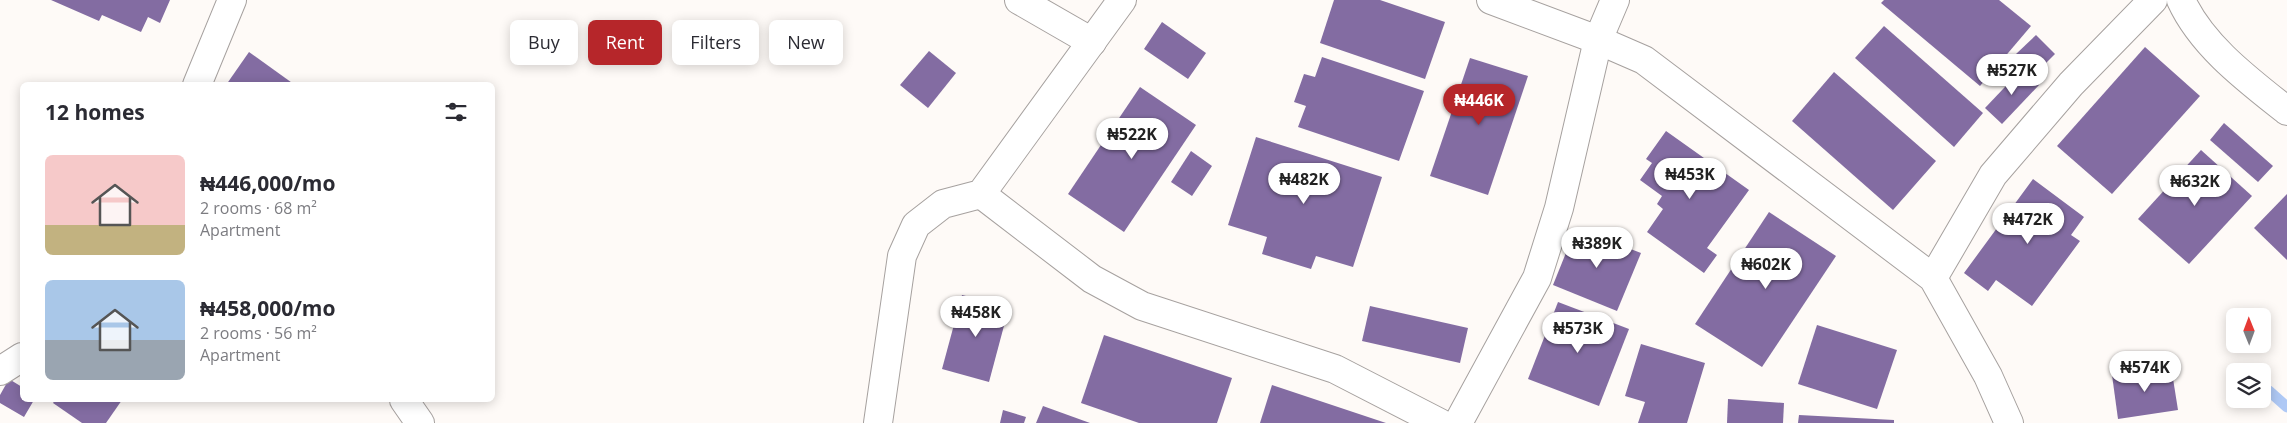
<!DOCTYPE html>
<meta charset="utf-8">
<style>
:root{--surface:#fff;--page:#f7f7f7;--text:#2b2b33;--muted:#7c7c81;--accent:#b6262a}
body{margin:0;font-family:"Open Sans",sans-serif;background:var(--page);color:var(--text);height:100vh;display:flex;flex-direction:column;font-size:19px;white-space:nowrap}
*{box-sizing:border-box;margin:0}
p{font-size:16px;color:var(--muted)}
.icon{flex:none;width:28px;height:28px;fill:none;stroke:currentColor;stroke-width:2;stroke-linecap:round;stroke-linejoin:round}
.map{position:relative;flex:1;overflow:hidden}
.drawer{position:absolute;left:20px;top:82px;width:475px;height:320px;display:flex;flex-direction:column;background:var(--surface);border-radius:8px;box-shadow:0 2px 12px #0003}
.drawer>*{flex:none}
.banner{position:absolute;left:510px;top:20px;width:475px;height:45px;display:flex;gap:10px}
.needle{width:32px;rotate:359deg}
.controls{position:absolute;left:2226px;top:308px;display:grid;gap:10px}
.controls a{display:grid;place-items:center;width:45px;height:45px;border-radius:8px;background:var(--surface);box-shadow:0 2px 12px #0003;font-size:25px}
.price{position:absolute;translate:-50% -42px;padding:0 11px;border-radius:18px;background:#fff;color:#222;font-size:16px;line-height:32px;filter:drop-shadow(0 1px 2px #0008)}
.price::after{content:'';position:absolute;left:50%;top:30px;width:15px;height:11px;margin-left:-8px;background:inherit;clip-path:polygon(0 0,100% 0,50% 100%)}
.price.on{background:var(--accent);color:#fff}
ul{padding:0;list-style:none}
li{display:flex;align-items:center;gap:15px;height:125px;padding:0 25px}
li span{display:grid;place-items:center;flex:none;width:140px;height:100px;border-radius:8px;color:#555}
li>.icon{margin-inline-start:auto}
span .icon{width:60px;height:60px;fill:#fffc;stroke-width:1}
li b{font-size:21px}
h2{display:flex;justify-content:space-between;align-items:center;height:60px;padding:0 25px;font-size:21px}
.chip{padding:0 18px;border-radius:8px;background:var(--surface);box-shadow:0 2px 12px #0003;font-size:18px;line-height:45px}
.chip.on{background:var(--accent);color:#fff}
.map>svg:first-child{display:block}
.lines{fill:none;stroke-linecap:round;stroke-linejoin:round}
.stream{stroke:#afc9f5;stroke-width:11}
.building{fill:#836ca2}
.minor-casing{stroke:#a6a19f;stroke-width:30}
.minor{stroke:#fff;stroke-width:28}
</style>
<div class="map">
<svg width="2287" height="423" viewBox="0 0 2287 423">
<rect width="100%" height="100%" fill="#fefaf7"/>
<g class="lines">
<path class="stream" d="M 2269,391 L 2287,407"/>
</g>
<g class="building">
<path d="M 51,0 L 170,0 L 160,23 L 148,17 L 141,32 L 102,15 L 99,21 Z"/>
<path d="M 1334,0 L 1380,0 L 1445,22 L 1425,79 L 1320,43 Z"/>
<path d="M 1884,0 L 1999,0 L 2031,26 L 1980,86 L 1881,3 Z"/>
<path d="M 1162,22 L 1206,53 L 1188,79 L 1144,49 Z"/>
<path d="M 1884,26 L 1983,113 L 1954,147 L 1855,58 Z"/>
<path d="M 2036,35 L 2055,54 L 2036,73 L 2016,54 Z"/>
<path d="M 2145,47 L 2200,96 L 2112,194 L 2057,146 Z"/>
<path d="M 929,51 L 956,73 L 928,108 L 900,85 Z"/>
<path d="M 249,52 L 295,85 L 226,85 Z"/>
<path d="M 1322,57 L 1424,91 L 1399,161 L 1298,127 L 1306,106 L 1294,102 L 1304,74 L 1315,77 Z"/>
<path d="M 1470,58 L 1528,76 L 1488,195 L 1430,176 Z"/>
<path d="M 2022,69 L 2039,85 L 2002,124 L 1985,108 Z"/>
<path d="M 1834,72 L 1936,161 L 1893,210 L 1792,121 Z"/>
<path d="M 1140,87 L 1196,125 L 1124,232 L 1068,194 Z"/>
<path d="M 2224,123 L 2273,166 L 2258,182 L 2210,140 Z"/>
<path d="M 1666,131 L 1749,190 L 1707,248 L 1717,255 L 1704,273 L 1647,232 L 1663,209 L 1657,204 L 1662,196 L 1640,180 L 1652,163 L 1646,159 Z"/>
<path d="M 1256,137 L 1382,177 L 1353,267 L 1316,256 L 1311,269 L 1262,254 L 1267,237 L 1228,225 Z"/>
<path d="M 2201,150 L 2252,196 L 2189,264 L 2138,219 Z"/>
<path d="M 1191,151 L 1212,166 L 1192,196 L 1171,182 Z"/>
<path d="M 2033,179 L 2084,217 L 2071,235 L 2080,241 L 2032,306 L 1996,280 L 1988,291 L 1964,273 Z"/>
<path d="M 2287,194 L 2287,260 L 2254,228 Z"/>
<path d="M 1769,212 L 1836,256 L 1762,367 L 1695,324 Z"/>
<path d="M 1576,228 L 1641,253 L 1617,311 L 1553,285 Z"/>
<path d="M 962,295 L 1009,307 L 989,382 L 942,369 Z"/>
<path d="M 1558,302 L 1629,329 L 1599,406 L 1528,379 Z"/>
<path d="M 1370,306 L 1468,328 L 1460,363 L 1362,341 Z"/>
<path d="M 1817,325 L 1897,350 L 1877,409 L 1798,384 Z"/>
<path d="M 1104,335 L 1232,378 L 1217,423 L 1139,423 L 1081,403 Z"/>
<path d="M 1641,344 L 1705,363 L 1687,423 L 1638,423 L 1645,402 L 1625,396 Z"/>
<path d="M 2171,366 L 2178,410 L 2118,419 L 2112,375 Z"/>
<path d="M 9,379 L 22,387 L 22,400 L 34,400 L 24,417 L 0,403 L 0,395 Z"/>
<path d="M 1272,385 L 1386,423 L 1260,423 Z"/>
<path d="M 1728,399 L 1784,403 L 1783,423 L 1727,423 Z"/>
<path d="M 55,400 L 122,400 L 106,423 L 82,423 L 53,403 Z"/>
<path d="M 1043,406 L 1090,423 L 1036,423 Z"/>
<path d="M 1003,410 L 1026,417 L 1024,423 L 1000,423 Z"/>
<path d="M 1799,415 L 1894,420 L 1894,423 L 1798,423 Z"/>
</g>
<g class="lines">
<defs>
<g id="minor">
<path d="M 1019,0 L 1092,42"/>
<path d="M 1491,0 L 1598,40 L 1644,60 L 1933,278 L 1988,376 L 2009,423"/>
<path d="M 2181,0 C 2202,46 2248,80 2287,111"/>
<path d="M 197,85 L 232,0"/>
<path d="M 981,194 L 1092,279 L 1142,306 L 1335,369 L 1440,423"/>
<path d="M 1933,278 L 1993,175 L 2071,84 L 2153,0"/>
<path d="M 0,371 L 22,357"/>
<path d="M 404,400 L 420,423"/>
<path d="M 878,423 L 902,256 L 916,225 L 943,204 L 981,194 L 1122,0"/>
<path d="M 1458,423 L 1537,278 L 1559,208 L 1598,40 L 1615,0"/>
</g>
</defs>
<use href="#minor" class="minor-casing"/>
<use href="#minor" class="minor"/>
</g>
</svg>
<div class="controls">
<a><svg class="needle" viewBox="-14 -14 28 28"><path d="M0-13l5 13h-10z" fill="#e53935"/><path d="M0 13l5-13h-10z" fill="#7c7c81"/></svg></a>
<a><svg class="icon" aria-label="layers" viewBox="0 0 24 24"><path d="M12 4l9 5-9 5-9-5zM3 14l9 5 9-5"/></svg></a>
</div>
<b class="price" style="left:2012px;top:96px">₦527K</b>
<b class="price on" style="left:1479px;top:126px">₦446K</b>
<b class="price" style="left:1132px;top:160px">₦522K</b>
<b class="price" style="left:1690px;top:200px">₦453K</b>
<b class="price" style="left:1304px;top:205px">₦482K</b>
<b class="price" style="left:2195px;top:207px">₦632K</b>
<b class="price" style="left:2028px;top:245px">₦472K</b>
<b class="price" style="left:1597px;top:269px">₦389K</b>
<b class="price" style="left:1766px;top:290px">₦602K</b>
<b class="price" style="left:976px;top:338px">₦458K</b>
<b class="price" style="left:1578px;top:354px">₦573K</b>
<b class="price" style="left:2145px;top:393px">₦574K</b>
<div class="banner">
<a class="chip">Buy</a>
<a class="chip on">Rent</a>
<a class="chip">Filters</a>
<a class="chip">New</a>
</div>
<section class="drawer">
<h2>12 homes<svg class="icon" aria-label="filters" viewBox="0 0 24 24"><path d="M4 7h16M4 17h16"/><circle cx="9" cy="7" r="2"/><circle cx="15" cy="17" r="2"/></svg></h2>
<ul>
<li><span style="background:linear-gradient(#f6c9c9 70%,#c2b280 0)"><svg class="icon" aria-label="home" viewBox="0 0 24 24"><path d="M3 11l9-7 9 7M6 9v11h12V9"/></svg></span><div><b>₦446,000/mo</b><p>2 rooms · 68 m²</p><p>Apartment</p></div></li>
<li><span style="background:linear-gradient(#a9c7e8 60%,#9aa5b1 0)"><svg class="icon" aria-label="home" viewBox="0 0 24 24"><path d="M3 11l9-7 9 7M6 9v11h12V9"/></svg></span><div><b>₦458,000/mo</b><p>2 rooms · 56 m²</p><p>Apartment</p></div></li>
</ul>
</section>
</div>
